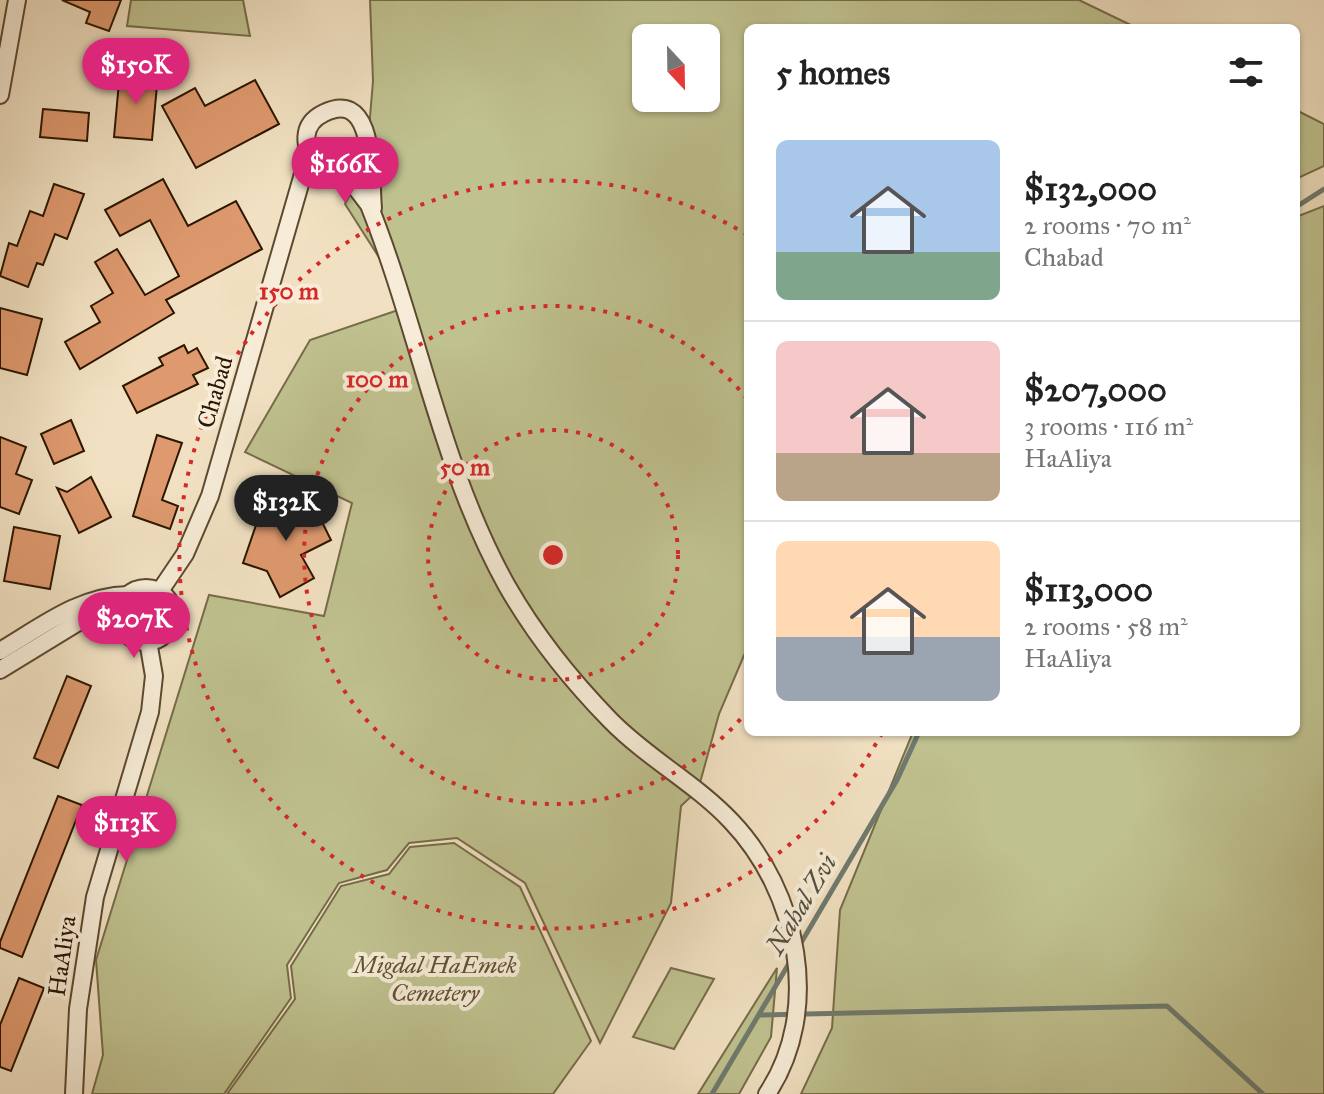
<!DOCTYPE html>
<meta charset="utf-8">
<style>
:root{--surface:#fff;--page:#f6f6f6;--text:#222;--muted:#767676;--line:#e0e0e0;--accent:#db2777}
body{margin:0;font-family:"IM FELL Great Primer",serif;background:var(--page);color:var(--text);height:100vh;display:flex;flex-direction:column;font-size:30px;white-space:nowrap}
*{box-sizing:border-box;margin:0}
p{font-size:26px;color:var(--muted)}
.icon{flex:none;width:44px;height:44px;fill:none;stroke:currentColor;stroke-width:2;stroke-linecap:round;stroke-linejoin:round}
.map{position:relative;flex:1;overflow:hidden}
.sheet{position:absolute;left:744px;top:24px;width:556px;height:712px;display:flex;flex-direction:column;background:var(--surface);border-radius:12px;box-shadow:0 2px 6px #0004}
.sheet>*{flex:none}
.needle{width:52px;rotate:158deg}
.buttons{position:absolute;left:632px;top:24px;display:grid;gap:16px}
.buttons a{display:grid;place-items:center;width:88px;height:88px;border-radius:12px;background:var(--surface);box-shadow:0 2px 6px #0004;font-size:40px}
.price{position:absolute;translate:-50% -68px;padding:0 18px;border-radius:28px;background:var(--accent);color:#fff;font-size:26px;line-height:52px;filter:drop-shadow(0 2px 4px #0008)}
.price::after{content:'';position:absolute;left:50%;top:48px;width:24px;height:18px;margin-left:-12px;background:inherit;clip-path:polygon(0 0,100% 0,50% 100%)}
.price.selected{background:#222;color:#fff}
ul{padding:0;list-style:none}
li{display:flex;align-items:center;gap:24px;height:200px;padding:0 32px}
li+li{border-top:2px solid var(--line)}
li span{display:grid;place-items:center;flex:none;width:224px;height:160px;border-radius:12px;color:#555}
li>.icon{margin-inline-start:auto}
span .icon{width:96px;height:96px;fill:#fffc;stroke-width:1}
li b{font-size:34px}
h2{display:flex;justify-content:space-between;align-items:center;height:96px;padding:0 32px;font-size:34px}
.map>svg:first-child{display:block}
.green{fill:#bfc18f;stroke:#766c48;stroke-width:2;fill-rule:evenodd}
.lines{fill:none;stroke-linecap:round;stroke-linejoin:round}
.stream{stroke:#6f7a6e;stroke-width:5}
.building{fill:#de996e;stroke:#2c1600;stroke-width:2}
.street-casing{stroke:#5d4930;stroke-width:20}
.street{stroke:#f6ecd7;stroke-width:16}
.ring{fill:none;stroke:#d62828;stroke-width:4;stroke-dasharray:4 8}
.labels{text-anchor:middle;stroke-width:8;stroke-linejoin:round;paint-order:stroke}
.street-label{font-size:24px;fill:#2c1600;stroke:#f6ecd7}
.park-label{font-size:24px;font-style:italic;fill:#5f5232;stroke:#f6ecd7}
.water-label{font-size:26px;font-style:italic;fill:#535040;stroke:#f6ecd7}
.centre{fill:#d62828;stroke:#f6ecd7;stroke-width:4}
.ring-label{font-size:24px;text-anchor:middle;font-weight:bold;fill:#d62828;stroke:#f6ecd7;stroke-width:8;stroke-linejoin:round;paint-order:stroke}
</style>
<div class="map">
<svg width="1324" height="1094" viewBox="0 0 1324 1094">
<rect width="100%" height="100%" fill="#f1e1c2"/>
<filter id="stains"><feTurbulence type="fractalNoise" baseFrequency=".0025" numOctaves="4"/><feColorMatrix values="0 0 0 0 .2 0 0 0 0 .09 0 0 0 0 .02 0 0 0 .5 -.17"/></filter>
<radialGradient id="worn" r=".72"><stop offset=".6" stop-color="#630" stop-opacity="0"/><stop offset="1" stop-color="#630" stop-opacity=".3"/></radialGradient>
<g class="green">
<path d="M 131,0 L 243,0 L 250,36 L 127,26 Z"/>
<path d="M 370,0 L 1079,0 L 1137,28 L 748,28 L 748,646 L 719,714 L 698,790 L 681,806 L 671,903 L 600,1043 L 525,883 L 457,838 L 409,843 L 387,870 L 339,883 L 287,965 L 291,998 L 224,1094 L 92,1094 L 103,1055 L 96,960 L 209,595 L 324,616 L 352,503 L 245,452 L 310,340 L 410,306 L 345,204 L 366,165 L 373,81 ZM 646,38 L 706,38 L 706,98 L 646,98 Z"/>
<path d="M 1296,110 L 1324,124 L 1324,166 L 1296,179 Z"/>
<path d="M 1324,206 L 1324,1094 L 801,1094 L 832,1028 L 840,910 L 913,732 L 1296,732 L 1296,217 Z"/>
<path d="M 454,843 L 520,887 L 591,1041 L 553,1094 L 227,1094 L 295,999 L 291,966 L 341,886 L 389,874 L 410,847 Z"/>
<path d="M 671,968 L 714,979 L 674,1049 L 633,1037 Z"/>
<path d="M 777,968 L 771,1037 L 739,1094 L 698,1094 Z"/>
</g>
<g class="lines">
<g class="stream">
<path d="M 1296,207 L 1324,189"/>
<path d="M 798,948 L 897,780 L 919,732"/>
<path d="M 759,1015 L 1167,1006 L 1263,1094"/>
<path d="M 712,1094 L 791,960"/>
</g>
</g>
<g class="building">
<path d="M 62,0 L 121,0 L 109,31 L 86,23 L 90,12 Z"/>
<path d="M 120,71 L 158,74 L 152,140 L 114,137 Z"/>
<path d="M 255,80 L 279,124 L 196,168 L 162,106 L 195,88 L 205,106 Z"/>
<path d="M 43,109 L 89,113 L 87,141 L 40,137 Z"/>
<path d="M 163,179 L 188,226 L 236,201 L 262,249 L 166,300 L 174,313 L 80,369 L 65,342 L 100,322 L 91,306 L 113,293 L 95,262 L 117,249 L 145,295 L 179,276 L 150,220 L 120,236 L 105,210 Z"/>
<path d="M 54,184 L 84,194 L 67,239 L 55,234 L 43,265 L 37,263 L 28,287 L 0,276 L 9,243 L 17,246 L 30,211 L 43,216 Z"/>
<path d="M 0,308 L 42,319 L 27,375 L 0,368 Z"/>
<path d="M 184,345 L 188,353 L 197,348 L 208,368 L 193,375 L 198,384 L 137,413 L 123,386 L 163,365 L 159,358 Z"/>
<path d="M 71,420 L 84,451 L 54,464 L 41,434 Z"/>
<path d="M 157,435 L 182,443 L 162,500 L 178,506 L 170,529 L 133,516 Z"/>
<path d="M 0,437 L 26,447 L 16,474 L 32,480 L 19,514 L 0,507 Z"/>
<path d="M 91,477 L 111,517 L 79,533 L 57,488 L 67,492 Z"/>
<path d="M 266,496 L 301,508 L 312,502 L 331,540 L 301,555 L 314,578 L 280,597 L 267,571 L 243,563 Z"/>
<path d="M 14,527 L 60,536 L 50,589 L 4,581 Z"/>
<path d="M 67,676 L 91,686 L 58,768 L 34,758 Z"/>
<path d="M 58,796 L 82,805 L 22,957 L 0,948 L 0,942 Z"/>
<path d="M 19,978 L 44,988 L 11,1071 L 0,1067 L 0,1025 Z"/>
</g>
<g class="lines">
<defs>
<g id="street">
<path d="M 0,95 L 17,0"/>
<path d="M 368,150 C 338,209 276,136 324,113 C 377,87 370,180 373,208"/>
<path d="M 337,172 L 353,184 L 369,205 C 419,330 441,468 507,586 C 535,635 571,680 610,720 C 647,758 695,783 731,821 C 798,891 823,1010 767,1094"/>
<circle cx="146" cy="615" r="27"/>
<path d="M 160,591 L 185,554 L 210,496 L 303,174 L 307,147"/>
<path d="M 0,651 C 41,627 79,596 128,595"/>
<path d="M 0,670 L 85,618 L 106,616 L 123,628"/>
<path d="M 74,1094 L 78,1009 L 95,897 L 150,712 L 154,676 L 148,641"/>
</g>
</defs>
<use href="#street" class="street-casing"/>
<use href="#street" class="street"/>
</g>
<g class="ring">
<circle cx="553" cy="555" r="125"/>
<path d="M748 710A249 249 0 1 1 748 400"/>
<path d="M882 733A374 374 0 1 1 746 234"/>
</g>
<g class="labels">
<g class="street-label">
<text transform="translate(215 392) rotate(-74)" y="8">Chabad</text>
<text transform="translate(62 956) rotate(-82)" y="8">HaAliya</text>
</g>
<g class="park-label">
<text x="435" y="973">Migdal HaEmek<tspan x="435" dy="28">Cemetery</tspan></text>
</g>
<g class="water-label">
<text transform="translate(801 904) rotate(-59)" y="9">Nahal Zvi</text>
</g>
</g>
<circle cx="553" cy="555" r="12" class="centre"/>
<g class="ring-label">
<text x="289" y="299">150 m</text>
<text x="377" y="387">100 m</text>
<text x="465" y="475">50 m</text>
</g>
<rect width="100%" height="100%" filter="url(#stains)"/>
<rect width="100%" height="100%" fill="url(#worn)"/>
</svg>
<div class="buttons">
<a><svg class="needle" viewBox="-14 -14 28 28"><path d="M0-13l5 13h-10z" fill="#e53935"/><path d="M0 13l5-13h-10z" fill="#767676"/></svg></a>
</div>
<b class="price" style="left:136px;top:106px">$150K</b>
<b class="price" style="left:345px;top:205px">$166K</b>
<b class="price selected" style="left:286px;top:543px">$132K</b>
<b class="price" style="left:134px;top:660px">$207K</b>
<b class="price" style="left:126px;top:864px">$113K</b>
<section class="sheet">
<h2>5 homes<svg class="icon" aria-label="filters" viewBox="0 0 24 24"><path d="M4 7h16M4 17h16"/><circle cx="9" cy="7" r="2"/><circle cx="15" cy="17" r="2"/></svg></h2>
<ul>
<li><span style="background:linear-gradient(#a9c7e8 70%,#7fa58c 0)"><svg class="icon" aria-label="home" viewBox="0 0 24 24"><path d="M3 11l9-7 9 7M6 9v11h12V9"/></svg></span><div><b>$132,000</b><p>2 rooms · 70 m²</p><p>Chabad</p></div></li>
<li><span style="background:linear-gradient(#f6c9c9 70%,#b9a48a 0)"><svg class="icon" aria-label="home" viewBox="0 0 24 24"><path d="M3 11l9-7 9 7M6 9v11h12V9"/></svg></span><div><b>$207,000</b><p>3 rooms · 116 m²</p><p>HaAliya</p></div></li>
<li><span style="background:linear-gradient(#ffd9b3 60%,#9aa5b1 0)"><svg class="icon" aria-label="home" viewBox="0 0 24 24"><path d="M3 11l9-7 9 7M6 9v11h12V9"/></svg></span><div><b>$113,000</b><p>2 rooms · 58 m²</p><p>HaAliya</p></div></li>
</ul>
</section>
</div>
